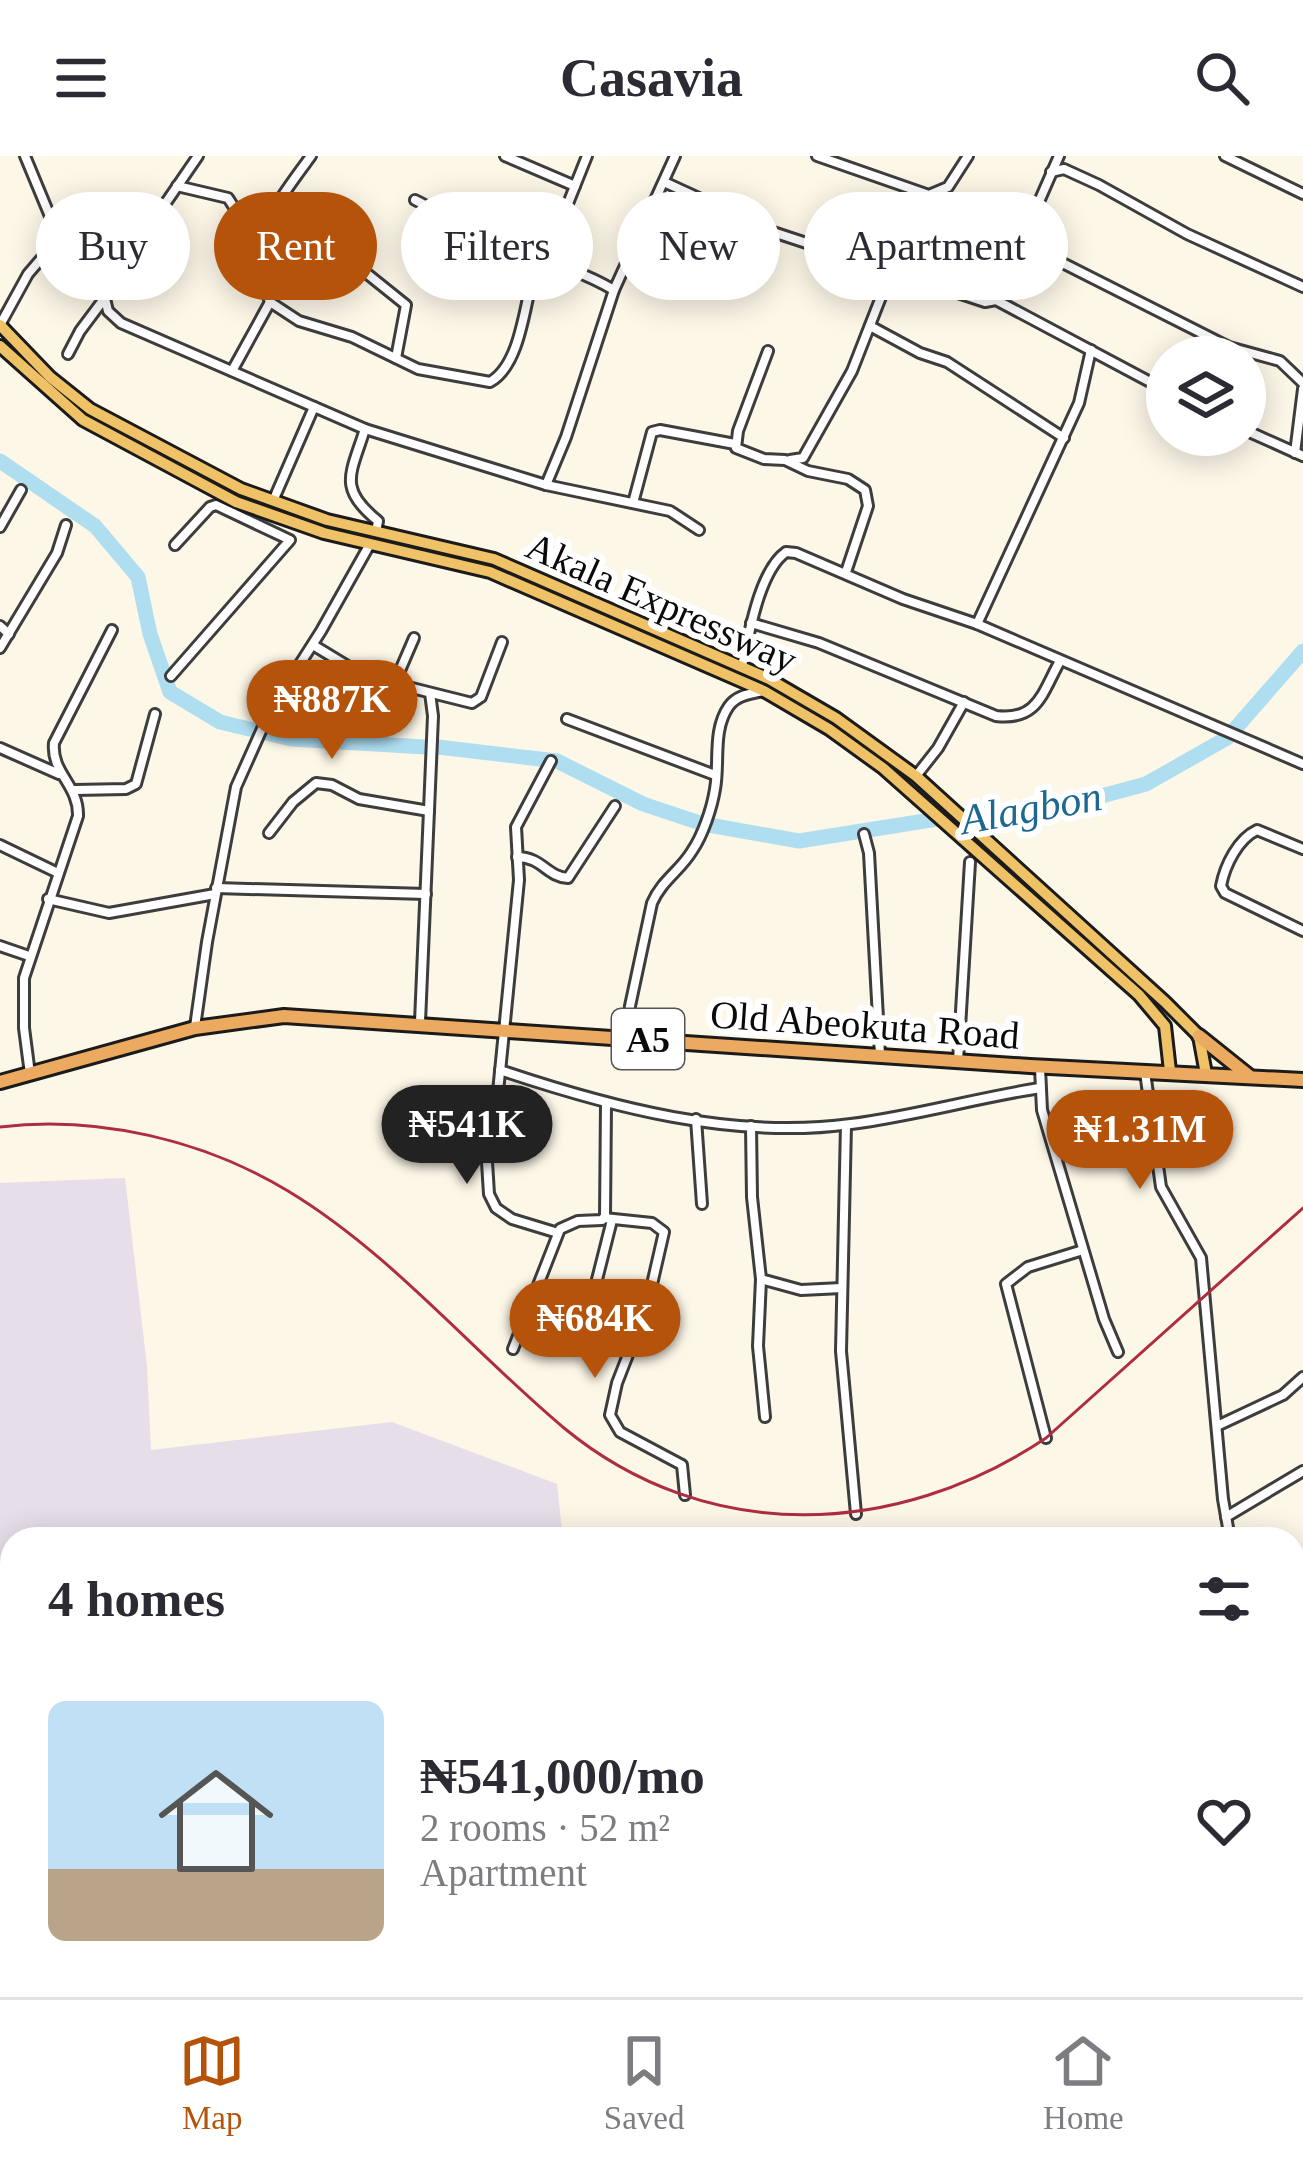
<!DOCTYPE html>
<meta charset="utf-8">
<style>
:root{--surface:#fff;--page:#f2f2f3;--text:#2b2b33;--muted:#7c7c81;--line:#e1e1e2;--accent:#b45309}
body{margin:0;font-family:"Times New Roman",serif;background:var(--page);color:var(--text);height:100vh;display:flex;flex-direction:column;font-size:45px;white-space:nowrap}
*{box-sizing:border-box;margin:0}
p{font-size:39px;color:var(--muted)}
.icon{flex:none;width:66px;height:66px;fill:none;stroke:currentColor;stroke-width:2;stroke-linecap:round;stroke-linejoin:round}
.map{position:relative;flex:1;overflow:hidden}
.side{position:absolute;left:0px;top:1371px;width:1305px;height:471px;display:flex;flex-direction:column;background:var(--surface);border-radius:36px 36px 0 0;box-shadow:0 6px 30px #0003}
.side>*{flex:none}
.top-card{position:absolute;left:36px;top:36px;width:1233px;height:108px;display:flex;gap:24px}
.fabs{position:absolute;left:1146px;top:180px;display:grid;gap:24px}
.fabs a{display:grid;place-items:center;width:120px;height:120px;border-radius:50%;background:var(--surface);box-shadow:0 6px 30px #0003;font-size:60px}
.price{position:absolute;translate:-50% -102px;padding:0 27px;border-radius:42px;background:var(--accent);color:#fff;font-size:39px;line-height:78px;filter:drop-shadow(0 3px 6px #0008)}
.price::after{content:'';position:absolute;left:50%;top:72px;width:36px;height:27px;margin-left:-18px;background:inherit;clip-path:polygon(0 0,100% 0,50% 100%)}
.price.current{background:#222;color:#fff}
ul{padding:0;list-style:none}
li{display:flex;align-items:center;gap:36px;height:300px;padding:0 48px}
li+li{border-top:3px solid var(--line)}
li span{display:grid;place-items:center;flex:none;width:336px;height:240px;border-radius:18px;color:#555}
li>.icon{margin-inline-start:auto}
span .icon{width:144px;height:144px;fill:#fffc;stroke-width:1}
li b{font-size:51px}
h2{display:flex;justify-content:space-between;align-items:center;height:144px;padding:0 48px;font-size:51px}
.tag{padding:0 42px;border-radius:54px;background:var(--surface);box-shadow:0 6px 30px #0003;font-size:42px;line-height:108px}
.tag.current{background:var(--accent);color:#fff}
header{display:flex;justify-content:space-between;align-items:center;height:156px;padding:0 48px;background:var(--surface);font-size:54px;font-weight:700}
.tab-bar{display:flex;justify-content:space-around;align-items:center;height:168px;border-top:3px solid var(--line);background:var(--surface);font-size:33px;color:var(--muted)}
.tab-bar a{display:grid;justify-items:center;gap:6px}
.tab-bar .current{color:var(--accent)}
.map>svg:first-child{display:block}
.industrial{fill:#e6dee9}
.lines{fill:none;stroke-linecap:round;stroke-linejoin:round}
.stream{stroke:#3d98c2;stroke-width:3}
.river{stroke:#b0def1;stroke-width:15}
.minor-casing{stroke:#3d3d3d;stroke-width:14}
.primary-casing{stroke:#1b1b1b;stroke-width:16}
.trunk-casing{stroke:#1b1b1b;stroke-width:18}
.minor{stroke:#fff;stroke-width:8}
.primary{stroke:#efc267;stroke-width:10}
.trunk{stroke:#eca960;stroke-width:12}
.rail{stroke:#ae2d3e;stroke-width:3}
.labels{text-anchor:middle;stroke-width:12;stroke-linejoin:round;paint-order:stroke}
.shield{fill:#fff;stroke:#545454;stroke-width:3}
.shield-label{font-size:36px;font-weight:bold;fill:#0a0a0a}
.street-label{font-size:39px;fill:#0a0a0a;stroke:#fff}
.water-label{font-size:42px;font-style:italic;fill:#1d6891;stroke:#fff}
</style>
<header><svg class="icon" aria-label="menu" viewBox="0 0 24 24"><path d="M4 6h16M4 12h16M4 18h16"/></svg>Casavia<svg class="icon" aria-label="search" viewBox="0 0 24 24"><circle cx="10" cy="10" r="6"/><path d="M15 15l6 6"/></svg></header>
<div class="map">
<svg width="1303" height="1841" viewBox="0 0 1303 1841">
<rect width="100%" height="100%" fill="#fdf7e8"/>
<path class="industrial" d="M 125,1022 L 147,1210 L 151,1294 L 392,1266 L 557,1328 L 563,1383 L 12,1383 L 12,1739 L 0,1741 L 0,1027 Z"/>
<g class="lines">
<g class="stream">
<path d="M 1293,1533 L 1303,1523"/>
<path d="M 0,1554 L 12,1553"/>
</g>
<g class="river">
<path d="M 0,305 L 95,370 L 138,421 L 150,478 L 170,536 L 220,566 L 291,583 L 425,591"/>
<path d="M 438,591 L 557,605 L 643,648 L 700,667"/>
<path d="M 709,669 L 799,685 L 956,660 L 1057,652 L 1146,628 L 1227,582 L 1303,495"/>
</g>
<defs>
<g id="minor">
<path d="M 25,0 L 59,82 L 98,114 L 108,155 L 121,167 L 365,273 L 546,329 L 670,355 L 699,374"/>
<path d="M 311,0 C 295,22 255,73 256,100 C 257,116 265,131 270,146 L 299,165 L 352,181 L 418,213 L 490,226 C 524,207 525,136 538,102"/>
<path d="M 505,0 L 575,30"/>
<path d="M 817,0 L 929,39 L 948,31 L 968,0"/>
<path d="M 1225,0 L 1303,38"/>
<path d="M 1051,16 L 1064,13 L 1099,29 L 1187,78 L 1303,131"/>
<path d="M 664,26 L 773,76 L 985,146 L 996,144 L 1167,235"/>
<path d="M 177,30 L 228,42 L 239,59 L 236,83 L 257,106"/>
<path d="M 415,44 C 441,56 462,76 490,86 C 532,101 575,111 614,134"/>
<path d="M 279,47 L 406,149 L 396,202"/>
<path d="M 1021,86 L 1229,191 L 1280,205 L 1303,227"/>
<path d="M 527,97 L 541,69 L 567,50 L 587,0"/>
<path d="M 102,121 L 152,67 L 198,0"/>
<path d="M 996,144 L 1059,0"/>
<path d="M 0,169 L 28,118 L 59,82"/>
<path d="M 870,170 L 920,197 L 947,206 L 1064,282"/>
<path d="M 768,195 L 738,275 L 736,292 L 764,303 L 785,304 L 808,315 L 848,323 L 865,334 L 868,350 L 846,416"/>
<path d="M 68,198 L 80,175 L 104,143"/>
<path d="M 232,215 L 270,146"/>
<path d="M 365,273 C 351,318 337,332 378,365 L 376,376"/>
<path d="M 1245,274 L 1303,300"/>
<path d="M 1295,297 L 1303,233"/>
<path d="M 790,304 L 803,302 L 852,215 L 881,141 L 879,126 L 857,108"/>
<path d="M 546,329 L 566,281 L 614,134 L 675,0"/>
<path d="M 273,345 L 314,251"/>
<path d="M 633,347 L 652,276 L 660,274 L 735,288"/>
<path d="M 0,371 L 21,334"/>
<path d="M 751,467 L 819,487 L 996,560 C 1038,565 1042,537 1060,505"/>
<path d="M 977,468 L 1079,247 L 1091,194"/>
<path d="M 0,470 L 9,478"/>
<path d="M 313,489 L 364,520 L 472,547 L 481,541 L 502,486"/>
<path d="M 0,492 L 57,397 L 66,369"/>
<path d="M 742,510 C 749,479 759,415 786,396 L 796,397 L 903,443 L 977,468 L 1303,608"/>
<path d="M 171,520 L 290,384 L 216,349 L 210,351 L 175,389"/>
<path d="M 395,526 L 414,482"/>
<path d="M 567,563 L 715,619"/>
<path d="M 0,592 L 59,618"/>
<path d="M 551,605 L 516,671 L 519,724 L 498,936 L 486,990 L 489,1038 L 496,1052 L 512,1063 L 558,1077"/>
<path d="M 916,620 L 938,592 L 964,546"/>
<path d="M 75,634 L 126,633 L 136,628 L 155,558"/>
<path d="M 269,677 L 293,646 L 316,627 L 332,629 L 359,643 L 429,655"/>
<path d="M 864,678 L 869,697 L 880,899"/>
<path d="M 0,689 L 58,717"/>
<path d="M 1303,693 L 1257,674 C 1238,683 1225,709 1221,730 L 1225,737 L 1303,775"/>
<path d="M 517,701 C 542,701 547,721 568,722 L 615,650"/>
<path d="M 216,732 L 426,738"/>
<path d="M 48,743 L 109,757 L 215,738"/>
<path d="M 0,790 L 29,800"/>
<path d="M 420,866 L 433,560 L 430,537"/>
<path d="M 195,871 L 207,786 L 236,631 L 270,555 L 321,475 L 370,388"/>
<path d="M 627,881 L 630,850 L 652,747 C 662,724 680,715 692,695 C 703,679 712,652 715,633 C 720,606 712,574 729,550 C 737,539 750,538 763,535"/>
<path d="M 958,905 L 970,706"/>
<path d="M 1040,912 L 1042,954 L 1104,1163 L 1118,1196"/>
<path d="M 500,914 C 610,951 733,984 851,968 C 914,960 976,942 1040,932"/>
<path d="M 1145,916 L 1161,1031 L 1201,1102 L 1223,1343 L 1230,1383"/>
<path d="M 30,918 L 24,872 L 24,822 L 78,660 C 79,629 51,617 54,587 L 112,474"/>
<path d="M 696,963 L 702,1048"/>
<path d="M 846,969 L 841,1195 L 856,1358"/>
<path d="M 751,970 L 752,1041 L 761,1123 L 758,1190 L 765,1261"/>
<path d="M 604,1062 L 652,1067 L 664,1076 L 647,1150 L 617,1227 L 610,1259 L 620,1276 L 682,1309 L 685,1339"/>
<path d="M 761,1123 L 801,1134 L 842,1132"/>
<path d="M 581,1187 L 612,1064"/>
<path d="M 513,1193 L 560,1073 L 578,1065 L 602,1064 L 605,1060 L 606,948"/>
<path d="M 1217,1270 L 1283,1239 L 1303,1221"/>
<path d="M 1046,1282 L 1006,1128 L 1028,1111 L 1083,1094"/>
<path d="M 1226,1361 L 1303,1315"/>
<path d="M 1293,1425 L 1303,1419"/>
<path d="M 1293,1693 L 1303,1694"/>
<path d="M 1293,1781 L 1303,1778"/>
<path d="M 1277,1841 L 1278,1830"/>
</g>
<g id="primary">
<path d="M 0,169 L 50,221 L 90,253 L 241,333 L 327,364 L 494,403 L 769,523 L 836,562 L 916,620 L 1165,846 L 1199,880 L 1206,918"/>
<path d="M 0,190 L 83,264 L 236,346 L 324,377 L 490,416 L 764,535 L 829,573 L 883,612 L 1139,839 L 1165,870 L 1170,915"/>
</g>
<g id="trunk">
<path d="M 1199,880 L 1249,920"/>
<path d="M 0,926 L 195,872 L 284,860 L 1030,910 L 1303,924"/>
</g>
</defs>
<use href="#minor" class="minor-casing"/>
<use href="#primary" class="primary-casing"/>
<use href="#trunk" class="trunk-casing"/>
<use href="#minor" class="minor"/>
<use href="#primary" class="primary"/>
<use href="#trunk" class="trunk"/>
<path class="rail" d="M 0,971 C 97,959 204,984 288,1035 C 391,1097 472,1195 564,1272 C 707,1390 897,1382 1046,1282 L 1303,1052"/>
</g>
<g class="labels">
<rect class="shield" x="612" y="853" width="72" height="60" rx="9"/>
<g class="shield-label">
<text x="648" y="896">A5</text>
</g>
<g class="street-label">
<text transform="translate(662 446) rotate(24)" y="14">Akala Expressway</text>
<text transform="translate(865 868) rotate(4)" y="14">Old Abeokuta Road</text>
</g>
<g class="water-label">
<text transform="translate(1031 651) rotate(-10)" y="15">Alagbon</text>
</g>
</g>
</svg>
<div class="fabs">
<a><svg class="icon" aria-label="layers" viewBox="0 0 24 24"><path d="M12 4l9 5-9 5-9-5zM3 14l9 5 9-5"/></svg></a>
</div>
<b class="price" style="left:332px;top:606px">₦887K</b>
<b class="price current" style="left:467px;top:1031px">₦541K</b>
<b class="price" style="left:1140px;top:1036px">₦1.31M</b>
<b class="price" style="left:595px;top:1225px">₦684K</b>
<div class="top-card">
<a class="tag">Buy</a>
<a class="tag current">Rent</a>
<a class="tag">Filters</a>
<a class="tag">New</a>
<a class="tag">Apartment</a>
</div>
<section class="side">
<h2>4 homes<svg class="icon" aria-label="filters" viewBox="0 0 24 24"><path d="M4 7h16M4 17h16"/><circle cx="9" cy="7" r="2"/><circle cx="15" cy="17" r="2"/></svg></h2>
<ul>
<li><span style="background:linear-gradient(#bfe0f5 70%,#b9a48a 0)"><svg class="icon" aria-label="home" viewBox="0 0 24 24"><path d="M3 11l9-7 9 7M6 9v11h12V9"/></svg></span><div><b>₦541,000/mo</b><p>2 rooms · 52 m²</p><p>Apartment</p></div><svg class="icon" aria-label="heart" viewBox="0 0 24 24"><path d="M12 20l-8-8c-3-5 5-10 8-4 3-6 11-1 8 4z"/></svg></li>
</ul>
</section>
</div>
<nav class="tab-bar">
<a class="current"><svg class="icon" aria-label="map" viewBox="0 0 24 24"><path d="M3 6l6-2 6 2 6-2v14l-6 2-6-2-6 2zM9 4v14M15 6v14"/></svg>Map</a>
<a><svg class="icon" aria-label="saved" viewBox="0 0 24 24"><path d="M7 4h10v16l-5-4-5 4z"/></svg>Saved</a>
<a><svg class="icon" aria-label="home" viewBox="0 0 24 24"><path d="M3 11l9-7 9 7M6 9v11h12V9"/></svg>Home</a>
</nav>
